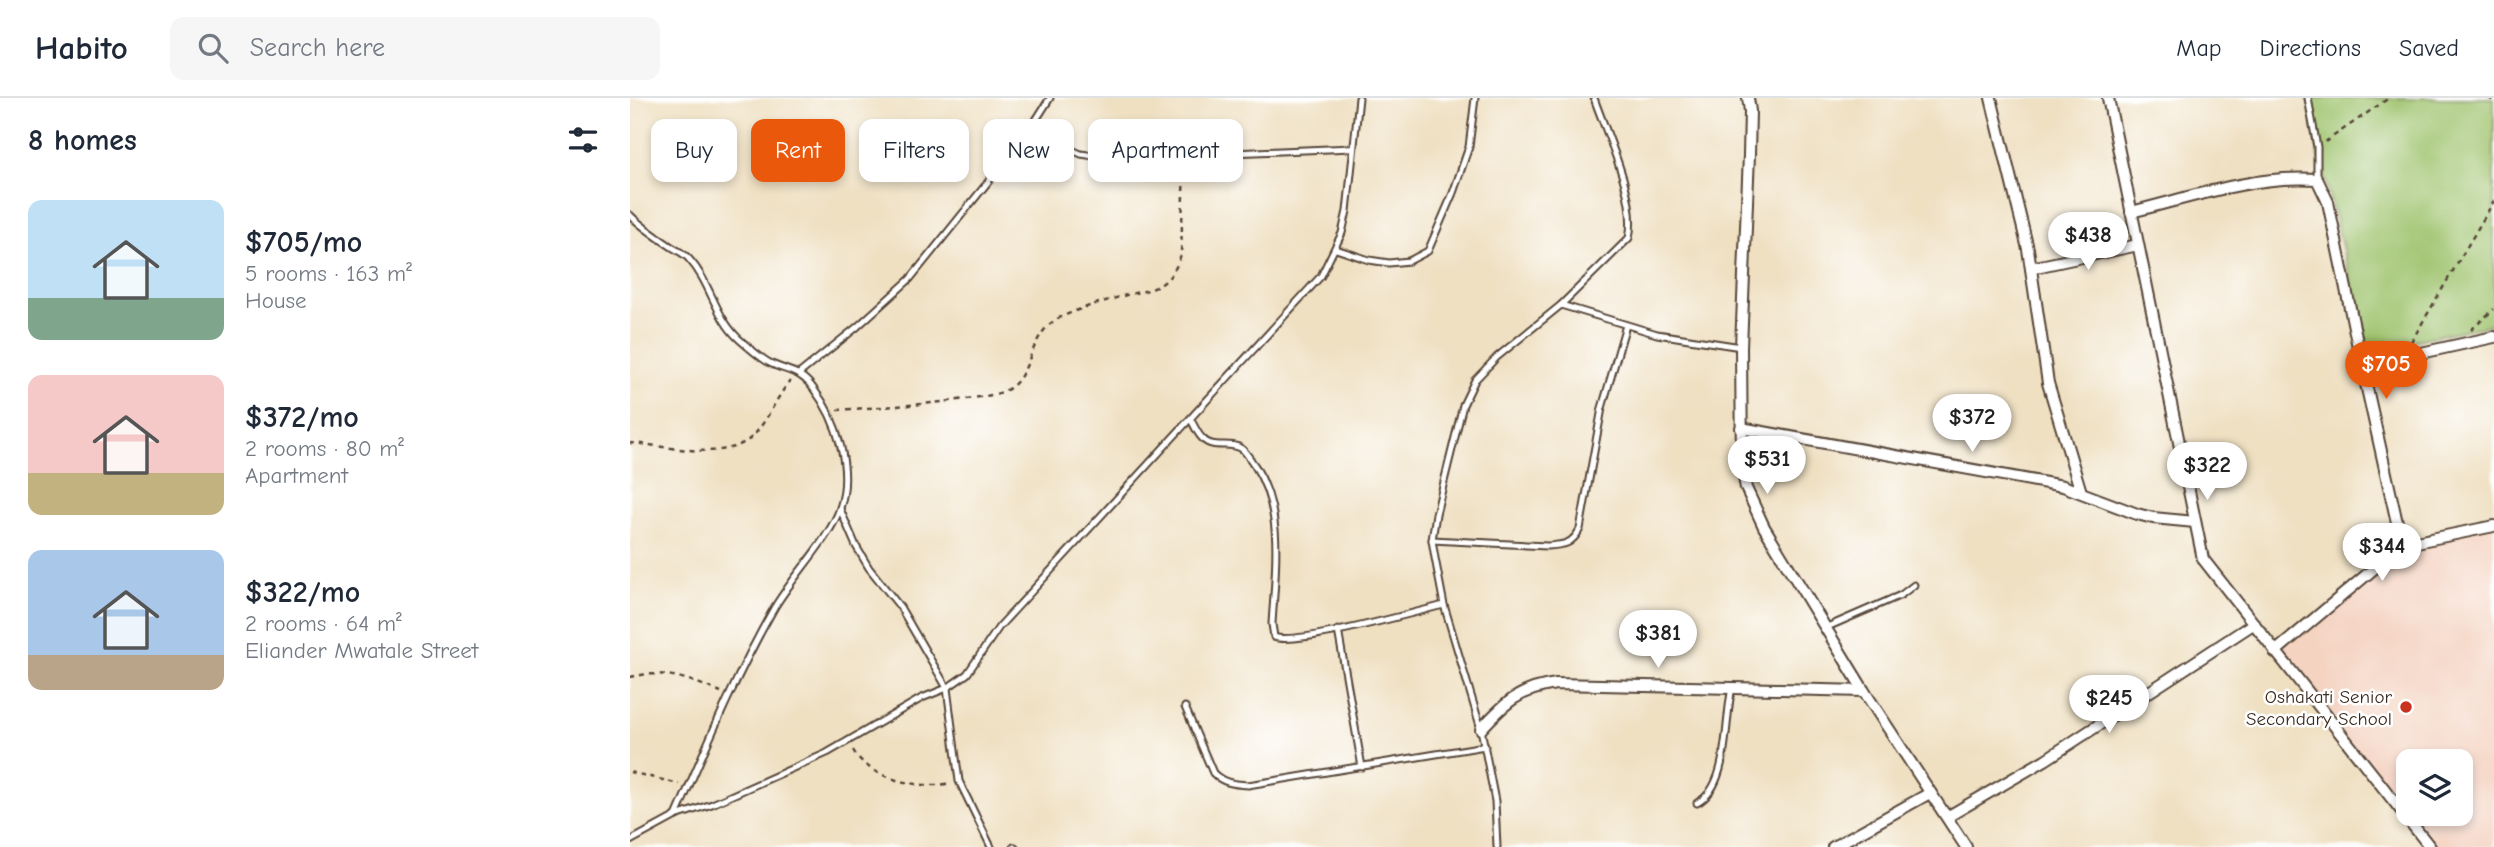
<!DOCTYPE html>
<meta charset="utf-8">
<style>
:root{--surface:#fff;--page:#f6f6f7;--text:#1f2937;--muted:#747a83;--line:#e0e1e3;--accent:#ea580c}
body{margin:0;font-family:"Comic Neue",sans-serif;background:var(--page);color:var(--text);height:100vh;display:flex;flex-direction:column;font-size:26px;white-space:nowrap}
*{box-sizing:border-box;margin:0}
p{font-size:23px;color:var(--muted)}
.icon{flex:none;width:38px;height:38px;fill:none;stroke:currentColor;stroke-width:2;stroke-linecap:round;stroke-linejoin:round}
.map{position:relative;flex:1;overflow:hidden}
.details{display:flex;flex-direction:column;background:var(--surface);width:630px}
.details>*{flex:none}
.guide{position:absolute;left:21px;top:21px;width:665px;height:63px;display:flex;gap:14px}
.fabs{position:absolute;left:1766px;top:651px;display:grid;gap:14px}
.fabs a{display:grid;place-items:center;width:77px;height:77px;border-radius:14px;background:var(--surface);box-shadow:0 4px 10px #0003;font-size:35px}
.price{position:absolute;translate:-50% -60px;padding:0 16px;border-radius:24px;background:#fff;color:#222;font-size:23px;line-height:46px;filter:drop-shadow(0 2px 4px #0008)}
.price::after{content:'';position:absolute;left:50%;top:42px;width:21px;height:16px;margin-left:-10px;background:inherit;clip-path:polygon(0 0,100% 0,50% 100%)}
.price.selected{background:var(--accent);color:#fff}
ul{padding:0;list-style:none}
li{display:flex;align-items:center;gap:21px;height:175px;padding:0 28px}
li span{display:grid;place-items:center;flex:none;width:196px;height:140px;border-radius:14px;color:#555}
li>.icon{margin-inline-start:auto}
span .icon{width:84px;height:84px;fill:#fffc;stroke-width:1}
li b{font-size:30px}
h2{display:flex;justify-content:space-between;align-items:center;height:84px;padding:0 28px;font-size:30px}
.chip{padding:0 24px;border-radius:14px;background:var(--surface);box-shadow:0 4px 10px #0003;font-size:24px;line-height:63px}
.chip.selected{background:var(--accent);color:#fff}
header{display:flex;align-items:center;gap:42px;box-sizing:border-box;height:98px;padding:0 35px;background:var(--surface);border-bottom:2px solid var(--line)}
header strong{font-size:33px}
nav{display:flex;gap:38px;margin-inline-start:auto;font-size:24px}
.search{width:490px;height:63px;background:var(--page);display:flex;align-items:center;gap:18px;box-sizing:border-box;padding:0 24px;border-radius:14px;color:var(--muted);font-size:26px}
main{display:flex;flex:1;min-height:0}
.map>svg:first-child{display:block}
.built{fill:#f4d3c1;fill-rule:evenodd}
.green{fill:#9ec26c;stroke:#6c7645;stroke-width:2}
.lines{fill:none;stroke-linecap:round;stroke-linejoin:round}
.service-casing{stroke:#564537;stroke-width:9}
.minor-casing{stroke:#564537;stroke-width:14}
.path{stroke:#564537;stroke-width:2.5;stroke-dasharray:5 5;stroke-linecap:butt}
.service{stroke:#fff;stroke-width:5}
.minor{stroke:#fff;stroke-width:10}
.poi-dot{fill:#c8321e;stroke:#fff;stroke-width:2.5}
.labels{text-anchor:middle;stroke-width:5;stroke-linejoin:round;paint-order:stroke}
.poi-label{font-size:19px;fill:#3b2a1e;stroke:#fff;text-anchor:end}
</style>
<header>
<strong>Habito</strong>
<div class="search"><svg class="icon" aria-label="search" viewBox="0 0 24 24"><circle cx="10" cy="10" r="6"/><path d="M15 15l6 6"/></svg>Search here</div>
<nav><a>Map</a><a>Directions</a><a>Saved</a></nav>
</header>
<main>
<section class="details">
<h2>8 homes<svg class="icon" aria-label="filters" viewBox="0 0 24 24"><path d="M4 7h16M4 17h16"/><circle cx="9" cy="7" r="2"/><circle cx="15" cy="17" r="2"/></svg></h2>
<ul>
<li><span style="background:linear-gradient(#bfe0f5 70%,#7fa58c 0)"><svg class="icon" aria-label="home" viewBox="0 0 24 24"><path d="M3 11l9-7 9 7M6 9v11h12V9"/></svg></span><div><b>$705/mo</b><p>5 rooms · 163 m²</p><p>House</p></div></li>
<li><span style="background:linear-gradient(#f6c9c9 70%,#c2b280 0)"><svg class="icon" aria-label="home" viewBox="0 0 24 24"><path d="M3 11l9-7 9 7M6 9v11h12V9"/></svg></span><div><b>$372/mo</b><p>2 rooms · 80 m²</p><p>Apartment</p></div></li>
<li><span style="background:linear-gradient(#a9c7e8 75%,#b9a48a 0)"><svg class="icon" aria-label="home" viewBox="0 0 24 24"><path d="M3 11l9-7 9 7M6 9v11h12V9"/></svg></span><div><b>$322/mo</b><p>2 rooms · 64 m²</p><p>Eliander Mwatale Street</p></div></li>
</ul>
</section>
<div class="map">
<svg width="1864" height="749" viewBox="0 0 1864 749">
<rect width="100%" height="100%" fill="#fff"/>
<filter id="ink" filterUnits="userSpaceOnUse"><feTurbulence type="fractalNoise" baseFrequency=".0143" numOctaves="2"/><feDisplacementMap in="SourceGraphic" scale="14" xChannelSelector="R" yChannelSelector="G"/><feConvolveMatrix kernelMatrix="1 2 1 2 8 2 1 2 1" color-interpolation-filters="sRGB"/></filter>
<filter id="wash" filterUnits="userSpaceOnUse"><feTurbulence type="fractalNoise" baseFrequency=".00686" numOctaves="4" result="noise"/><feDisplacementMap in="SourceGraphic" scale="28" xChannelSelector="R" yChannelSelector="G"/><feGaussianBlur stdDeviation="1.57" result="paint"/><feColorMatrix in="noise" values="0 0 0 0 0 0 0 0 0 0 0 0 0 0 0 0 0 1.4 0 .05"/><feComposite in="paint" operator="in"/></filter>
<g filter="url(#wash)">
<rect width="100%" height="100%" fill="#efe0c2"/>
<path class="built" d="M 1864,428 L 1864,749 L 1800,749 L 1645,554 L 1772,447 ZM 1778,663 L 1830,663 L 1830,716 L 1778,716 Z"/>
<path class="green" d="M 1678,0 L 1864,0 L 1864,226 L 1738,252 L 1687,49 Z"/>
</g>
<g filter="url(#ink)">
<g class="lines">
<defs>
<g id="service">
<path d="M 1678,0 L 1687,49 L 1687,81"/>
<path d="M 399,33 L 451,56 L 478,60 L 723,50"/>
<path d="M 0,117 C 13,130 27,139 42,149 C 48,153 55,156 59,161 C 81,185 85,219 109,241 C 118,249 128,258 138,264 C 156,274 169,271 183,290 C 207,321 223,371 210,410 C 200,441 161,480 143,512 C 106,577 76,649 46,718"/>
<path d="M 706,151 L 739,162 L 759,165 L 779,163 L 798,153 L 823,95 L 839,49 L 845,0"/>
<path d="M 931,207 L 1027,236 L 1111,249"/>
<path d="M 170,275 L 227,229 L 280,181 L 399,33 L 420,0"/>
<path d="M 561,322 C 564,327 567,335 572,340 C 583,353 600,342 612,351 C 617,355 621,363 625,368 C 655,415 645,474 642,526 L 644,539 C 665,548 785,514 814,507"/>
<path d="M 210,411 L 226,448 L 239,470 L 270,509 L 317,590 L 329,683 L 361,749"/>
<path d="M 802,442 L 917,448 C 933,447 942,447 950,431 L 972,310 L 996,227"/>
<path d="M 1195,530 L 1271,497 L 1284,487"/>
<path d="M 708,532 L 732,669"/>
<path d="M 555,609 L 583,675 C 593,685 603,686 618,687 L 855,648"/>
<path d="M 1067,705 C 1100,688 1094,622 1102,590"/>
<path d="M 0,743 L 46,718 L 82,706 L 197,655 L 292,600 L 317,590 L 337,576 L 369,529 L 691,178 L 712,135 L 717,113 L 729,0"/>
<path d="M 383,749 L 385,749"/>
<path d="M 867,749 L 865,703 L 851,631 L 814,507 L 805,460 L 802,442 L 806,416 L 833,307 L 845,282 L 867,259 L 931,207 L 999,140 C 1008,101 977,38 964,0"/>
</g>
<g id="minor">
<path d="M 1118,0 L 1120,13 L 1119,57 L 1111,249 L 1112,369 L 1116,390 L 1134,429 L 1234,593 L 1336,749"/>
<path d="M 1361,0 L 1398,151 L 1418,285 L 1451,394"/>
<path d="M 1478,0 L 1573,461 L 1800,749"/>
<path d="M 1501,114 C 1562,99 1624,77 1687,81 L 1698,104 L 1732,268"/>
<path d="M 1401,170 L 1508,147"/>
<path d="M 1111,330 L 1433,388 L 1507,416 L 1523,420 L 1565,424"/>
<path d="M 1772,447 L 1732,268 L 1864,239"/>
<path d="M 1645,554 L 1772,447 L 1864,428"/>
<path d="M 851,631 C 875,605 889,591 926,586 L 1234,593"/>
<path d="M 1317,719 L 1415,662 L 1623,526"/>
<path d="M 1203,749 L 1300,695"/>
</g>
</defs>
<use href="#service" class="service-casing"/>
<use href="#minor" class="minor-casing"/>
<g class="path">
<path d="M 1858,0 L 1864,3"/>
<path d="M 1695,44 L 1759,0"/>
<path d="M 1841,232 L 1864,211"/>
<path d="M 1781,244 L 1864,103"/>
<path d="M 207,312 C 250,309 293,307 336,301 C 347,299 361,298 372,294 C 404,282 396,237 429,220 C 452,209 476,203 500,196 C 508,194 519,193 526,189 C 540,183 547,169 551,156 L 554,67"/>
<path d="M 0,345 C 35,347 95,365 123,338 C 138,322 146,300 160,283"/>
<path d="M 0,579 C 36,571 57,581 91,594"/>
<path d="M 223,652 C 239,681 290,692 321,685"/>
<path d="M 0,674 L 49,686"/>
</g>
<use href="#service" class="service"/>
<use href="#minor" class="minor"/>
</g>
</g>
<circle class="poi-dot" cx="1776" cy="609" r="7"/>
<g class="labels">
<g class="poi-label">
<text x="1762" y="605">Oshakati Senior<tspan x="1762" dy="22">Secondary School</tspan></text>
</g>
</g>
</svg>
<div class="fabs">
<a><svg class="icon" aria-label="layers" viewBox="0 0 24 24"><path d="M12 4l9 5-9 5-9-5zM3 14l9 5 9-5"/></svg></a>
</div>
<b class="price" style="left:1458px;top:174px">$438</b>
<b class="price selected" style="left:1756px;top:303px">$705</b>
<b class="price" style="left:1342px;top:356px">$372</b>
<b class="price" style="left:1137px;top:398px">$531</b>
<b class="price" style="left:1577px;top:404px">$322</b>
<b class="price" style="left:1752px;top:485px">$344</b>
<b class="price" style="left:1028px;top:572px">$381</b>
<b class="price" style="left:1479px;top:637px">$245</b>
<div class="guide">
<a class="chip">Buy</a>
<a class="chip selected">Rent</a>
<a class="chip">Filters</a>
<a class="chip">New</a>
<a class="chip">Apartment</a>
</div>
</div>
</main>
